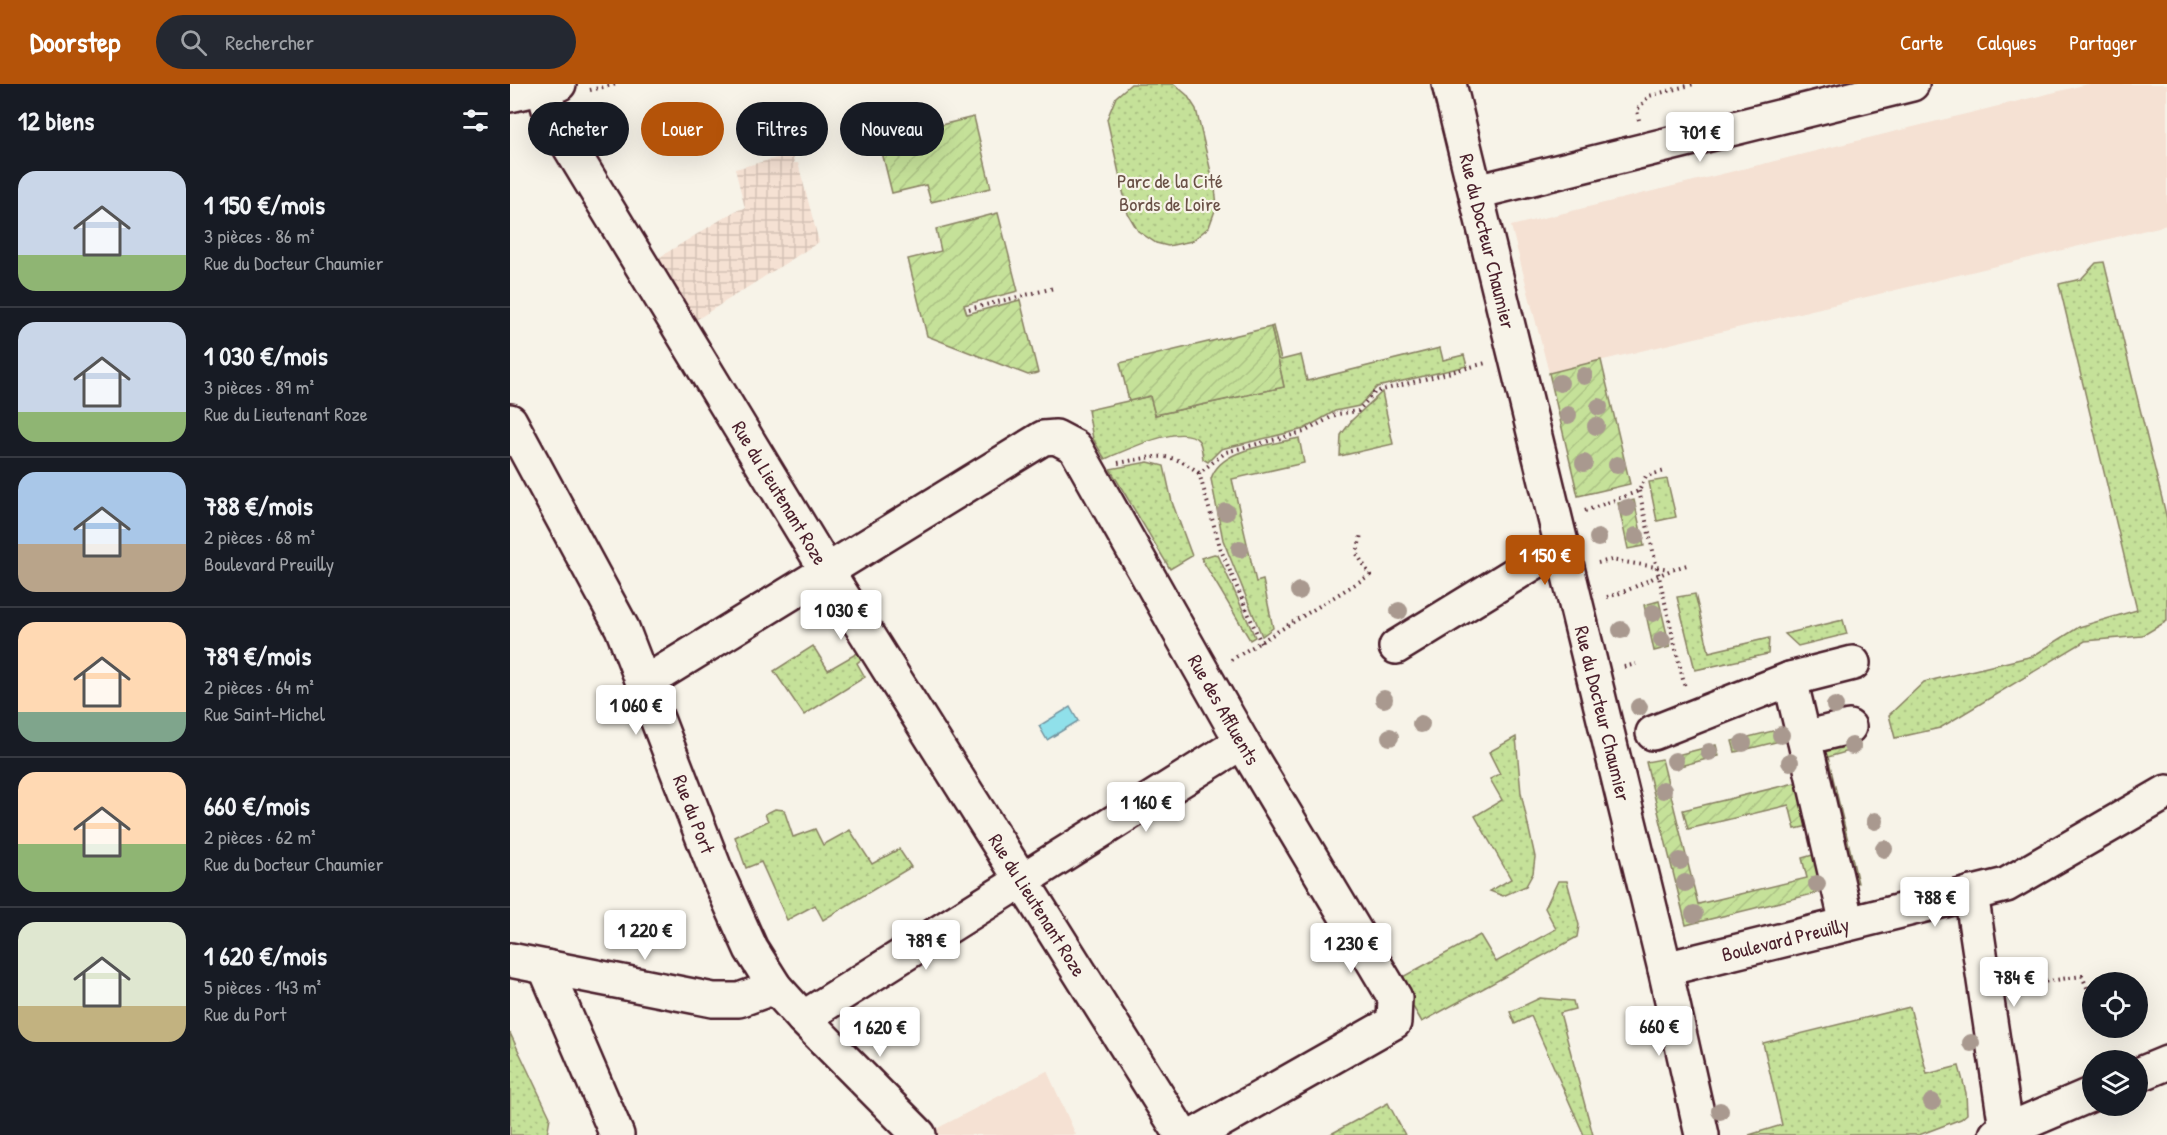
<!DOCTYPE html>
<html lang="fr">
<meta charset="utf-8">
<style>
:root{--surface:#171b24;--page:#242831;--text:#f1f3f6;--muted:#9ea1a6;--line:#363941;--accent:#b45309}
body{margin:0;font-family:"Patrick Hand",sans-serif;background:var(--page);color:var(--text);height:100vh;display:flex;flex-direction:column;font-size:22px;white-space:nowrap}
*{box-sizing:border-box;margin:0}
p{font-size:20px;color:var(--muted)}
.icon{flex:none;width:33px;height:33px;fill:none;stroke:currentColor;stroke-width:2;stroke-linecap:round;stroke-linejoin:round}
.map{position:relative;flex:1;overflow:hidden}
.side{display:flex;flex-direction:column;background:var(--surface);width:510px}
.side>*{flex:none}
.banner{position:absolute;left:18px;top:18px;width:570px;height:54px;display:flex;gap:12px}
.controls{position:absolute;left:1572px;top:888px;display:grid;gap:12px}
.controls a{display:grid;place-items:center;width:66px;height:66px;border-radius:50%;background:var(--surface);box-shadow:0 6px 24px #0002;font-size:30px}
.price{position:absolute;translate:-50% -51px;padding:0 14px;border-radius:6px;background:#fff;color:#222;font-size:20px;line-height:39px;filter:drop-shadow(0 2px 3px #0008)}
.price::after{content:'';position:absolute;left:50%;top:36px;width:18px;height:14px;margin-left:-9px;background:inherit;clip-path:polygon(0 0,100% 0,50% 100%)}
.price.selected{background:var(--accent);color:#fff}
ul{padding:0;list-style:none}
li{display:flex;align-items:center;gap:18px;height:150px;padding:0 18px}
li+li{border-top:2px solid var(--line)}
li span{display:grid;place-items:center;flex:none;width:168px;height:120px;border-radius:18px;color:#555}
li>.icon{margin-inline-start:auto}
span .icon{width:72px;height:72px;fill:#fffc;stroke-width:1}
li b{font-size:26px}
h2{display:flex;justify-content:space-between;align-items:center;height:72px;padding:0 18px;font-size:26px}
.tag{padding:0 21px;border-radius:27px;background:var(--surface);box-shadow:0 6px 24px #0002;font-size:21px;line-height:54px}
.tag.selected{background:var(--accent);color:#fff}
header{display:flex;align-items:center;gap:36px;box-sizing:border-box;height:84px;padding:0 30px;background:var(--accent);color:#fff}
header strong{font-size:28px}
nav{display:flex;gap:33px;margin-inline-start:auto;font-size:21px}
.search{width:420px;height:54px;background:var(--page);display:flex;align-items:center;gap:15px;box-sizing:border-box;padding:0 21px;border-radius:33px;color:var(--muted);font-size:22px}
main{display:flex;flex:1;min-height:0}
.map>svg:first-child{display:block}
.built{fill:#f5e1d3}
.industrial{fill:url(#industrial-grid)}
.grass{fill:url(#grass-dots);stroke:#888062;stroke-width:1.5}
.garden{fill:url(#garden-furrows);stroke:#888062;stroke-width:1.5}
.water{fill:#90e0ea;stroke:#74939e;stroke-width:1.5}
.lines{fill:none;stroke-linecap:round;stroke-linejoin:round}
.minor-casing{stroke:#4a1f2b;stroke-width:38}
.major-casing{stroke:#4a1f2b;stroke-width:38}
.path{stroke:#4a1f2b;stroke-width:4;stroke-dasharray:1.5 4.5;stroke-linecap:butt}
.minor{stroke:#f7f3e8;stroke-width:33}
.major{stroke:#f7f3e8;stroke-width:33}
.tree{fill:#a9998f}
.labels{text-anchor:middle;stroke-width:4.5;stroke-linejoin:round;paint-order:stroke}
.park-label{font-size:20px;fill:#695046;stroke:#f7f3e8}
.street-label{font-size:20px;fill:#4a1f2b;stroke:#f7f3e8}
</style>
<header>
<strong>Doorstep</strong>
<div class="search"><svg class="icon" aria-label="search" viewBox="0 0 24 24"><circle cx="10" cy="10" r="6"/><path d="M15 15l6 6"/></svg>Rechercher</div>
<nav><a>Carte</a><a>Calques</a><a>Partager</a></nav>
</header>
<main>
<section class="side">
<h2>12 biens<svg class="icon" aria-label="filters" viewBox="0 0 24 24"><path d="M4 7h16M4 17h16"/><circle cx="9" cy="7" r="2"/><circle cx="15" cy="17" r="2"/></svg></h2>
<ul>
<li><span style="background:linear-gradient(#c9d6e8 70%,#8fb573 0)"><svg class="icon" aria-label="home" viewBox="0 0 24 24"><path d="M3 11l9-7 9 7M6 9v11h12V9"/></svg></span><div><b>1 150 €/mois</b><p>3 pièces · 86 m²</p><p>Rue du Docteur Chaumier</p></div></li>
<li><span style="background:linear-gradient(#c9d6e8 75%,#8fb573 0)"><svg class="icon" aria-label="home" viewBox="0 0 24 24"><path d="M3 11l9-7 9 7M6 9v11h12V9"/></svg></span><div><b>1 030 €/mois</b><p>3 pièces · 89 m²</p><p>Rue du Lieutenant Roze</p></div></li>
<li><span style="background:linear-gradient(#a9c7e8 60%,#b9a48a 0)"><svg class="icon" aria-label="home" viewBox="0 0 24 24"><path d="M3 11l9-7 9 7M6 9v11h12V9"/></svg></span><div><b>788 €/mois</b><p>2 pièces · 68 m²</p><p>Boulevard Preuilly</p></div></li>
<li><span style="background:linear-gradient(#ffd9b3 75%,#7fa58c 0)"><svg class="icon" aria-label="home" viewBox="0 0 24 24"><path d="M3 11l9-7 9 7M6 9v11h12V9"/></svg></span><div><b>789 €/mois</b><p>2 pièces · 64 m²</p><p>Rue Saint-Michel</p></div></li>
<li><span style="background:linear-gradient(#ffd9b3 60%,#8fb573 0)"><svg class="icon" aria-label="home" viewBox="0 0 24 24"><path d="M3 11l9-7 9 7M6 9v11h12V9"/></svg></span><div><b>660 €/mois</b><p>2 pièces · 62 m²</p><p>Rue du Docteur Chaumier</p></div></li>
<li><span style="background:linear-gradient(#dfe7d0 70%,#c2b280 0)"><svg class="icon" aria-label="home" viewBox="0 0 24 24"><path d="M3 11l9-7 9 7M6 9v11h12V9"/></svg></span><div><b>1 620 €/mois</b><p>5 pièces · 143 m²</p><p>Rue du Port</p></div></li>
</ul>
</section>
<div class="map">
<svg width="1657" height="1051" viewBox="0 0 1657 1051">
<defs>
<pattern id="industrial-grid" width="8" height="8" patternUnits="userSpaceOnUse" patternTransform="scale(1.5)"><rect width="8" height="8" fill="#f5e1d3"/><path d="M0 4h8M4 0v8" fill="none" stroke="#d4c1b5"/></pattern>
<pattern id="grass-dots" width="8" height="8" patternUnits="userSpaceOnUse" patternTransform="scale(1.5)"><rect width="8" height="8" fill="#c5e199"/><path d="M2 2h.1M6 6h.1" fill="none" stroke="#abc184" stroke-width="1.8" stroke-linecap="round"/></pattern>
<pattern id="garden-furrows" width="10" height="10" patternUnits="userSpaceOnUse" patternTransform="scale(1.5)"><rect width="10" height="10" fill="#c5e199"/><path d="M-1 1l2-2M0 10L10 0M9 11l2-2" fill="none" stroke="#abc184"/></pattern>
</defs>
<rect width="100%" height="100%" fill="#f7f3e8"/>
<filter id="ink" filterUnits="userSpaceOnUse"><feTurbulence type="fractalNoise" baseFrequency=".0167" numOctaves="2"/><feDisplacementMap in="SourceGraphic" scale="12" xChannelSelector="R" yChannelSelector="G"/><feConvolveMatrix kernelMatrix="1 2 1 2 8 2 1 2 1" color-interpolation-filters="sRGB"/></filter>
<g filter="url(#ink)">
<g class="built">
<path d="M 1578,0 L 1657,0 L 1657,141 L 1039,289 L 1001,142 Z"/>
<path d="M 537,987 L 566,1051 L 427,1051 L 424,1046 Z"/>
</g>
<path class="industrial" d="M 282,70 L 284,79 L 288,79 L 309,158 L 186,236 L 148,174 L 225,127 L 235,124 L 225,85 Z"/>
<g class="grass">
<path d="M 621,0 L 664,0 L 677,11 L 686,25 L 705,105 L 707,121 L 699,143 L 682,157 L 658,162 L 646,159 L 628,147 L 618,130 L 597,35 L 606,13 Z"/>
<path d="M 1594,178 L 1657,435 L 1657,537 L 1632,552 L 1575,557 L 1430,644 L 1385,654 L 1379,631 L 1414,598 L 1523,572 L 1569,543 L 1627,526 L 1549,200 L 1571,195 L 1586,179 Z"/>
<path d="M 763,242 L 771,276 L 791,271 L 797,297 L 930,264 L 933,276 L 954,271 L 957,282 L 867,303 L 849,322 L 825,327 L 794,345 L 711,365 L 698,378 L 693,375 C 692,369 692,362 689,357 C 673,337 613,368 595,375 L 583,355 L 578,326 L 640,312 L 645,331 L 774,303 L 761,243 Z"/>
<path d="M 872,308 L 883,360 L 830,372 L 831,351 L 842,336 Z"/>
<path d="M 789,354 L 794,379 L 722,395 L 746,498 L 753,496 L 763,544 L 752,552 L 713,456 L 701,395 C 710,364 761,361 789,354 Z"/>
<path d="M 638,378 L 654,382 L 662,418 L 682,472 L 660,485 L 600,385 Z"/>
<path d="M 1157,395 L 1166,433 L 1147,437 L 1139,398 Z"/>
<path d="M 704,470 L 708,471 L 745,553 L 740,556 L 691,474 Z"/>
<path d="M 1185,510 L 1199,568 L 1259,554 L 1258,570 L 1185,586 L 1167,513 Z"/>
<path d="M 1333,536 L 1337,550 L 1288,562 L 1275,550 Z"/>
<path d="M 303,562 L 318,586 L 349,568 L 353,574 L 347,579 L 355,593 L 294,631 L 264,587 Z"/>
<path d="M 1006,653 L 1011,709 L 1025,773 L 1023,789 L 1016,802 L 993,812 L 980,807 L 1001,795 L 965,732 L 992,716 L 980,695 L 990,690 L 979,668 Z"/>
<path d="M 265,725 L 274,726 L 283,753 L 305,745 L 313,761 L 340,746 L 362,780 L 389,765 L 401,783 L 313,836 L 305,821 L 277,836 L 251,778 L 236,784 L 225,753 L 258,737 L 255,730 Z"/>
<path d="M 1048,797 L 1057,797 L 1069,841 L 1067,853 L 912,938 L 887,896 L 970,851 L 986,878 L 1046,845 L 1035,824 Z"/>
<path d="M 1030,914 L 1063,917 L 1065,925 L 1050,929 L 1083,1051 L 1074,1051 L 1021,932 L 1005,940 L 1000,928 Z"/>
<path d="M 1400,923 L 1417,990 L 1449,982 L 1456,1009 L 1457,1030 L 1451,1035 L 1409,1051 L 1239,1051 L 1272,1041 L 1253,959 Z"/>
<path d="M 0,949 L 40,1033 L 37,1051 L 0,1051 Z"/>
<path d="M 878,1019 L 895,1051 L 819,1051 Z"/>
</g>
<g class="garden">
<path d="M 464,33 L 481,104 L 421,118 L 416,101 L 382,109 L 369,56 Z"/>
<path d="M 488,129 L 508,207 L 454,221 L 457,230 L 510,216 L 528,289 L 518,291 L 417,252 L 398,175 L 431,167 L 426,145 Z"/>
<path d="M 761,243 L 774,303 L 645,331 L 640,312 L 619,317 L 610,279 Z"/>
<path d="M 1091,276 L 1120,400 L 1068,412 L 1039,289 Z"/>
<path d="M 1124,416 L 1134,462 L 1118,465 L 1108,419 Z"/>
<path d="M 1149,517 L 1160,563 L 1144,567 L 1134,521 Z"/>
<path d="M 1279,643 L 1282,654 L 1225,668 L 1222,657 Z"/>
<path d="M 1348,653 L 1350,664 L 1318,673 L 1348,799 L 1338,801 L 1305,665 Z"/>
<path d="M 1206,661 L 1209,672 L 1162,684 L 1159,673 Z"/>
<path d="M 1152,675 L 1188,820 L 1297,794 L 1292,774 L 1310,769 L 1319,806 L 1176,841 L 1136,678 Z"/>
<path d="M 1293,697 L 1303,741 L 1285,745 L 1279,721 L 1178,745 L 1173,726 Z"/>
</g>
<path class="water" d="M 560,623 L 568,637 L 537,656 L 529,642 Z"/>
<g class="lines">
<defs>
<g id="minor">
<path id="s1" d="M 33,4 L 41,32 L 317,487 L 672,1051"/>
<path d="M 966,108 L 1402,0"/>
<path id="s2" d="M 0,337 L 112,544 L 205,785 L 241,865 L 265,903 L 293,934 L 409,1051"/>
<path d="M 886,563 L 1051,462"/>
<path d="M 1280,595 L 1294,654"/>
<path id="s3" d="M 133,600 L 533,354 L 546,353 L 565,363 L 732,658 L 885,914 L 884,938 L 685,1051"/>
<path d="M 1143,649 L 1280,595 L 1343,579"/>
<path d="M 1461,809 L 1497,1051"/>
<path d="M 1337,840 L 1294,654 L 1339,643"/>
<path d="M 0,876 L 203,916 L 229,916 L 265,903"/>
<path d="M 35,883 L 107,1051"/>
<path id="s4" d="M 1155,885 L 1496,801 L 1657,708"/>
<path d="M 293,934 L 732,658"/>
<path d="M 1628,991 L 1657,979"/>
<path d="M 1486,1051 L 1582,1010"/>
</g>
<g id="major">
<path id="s5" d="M 939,0 L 1155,885 L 1192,1051"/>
<path d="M 0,11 L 49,0"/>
</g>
</defs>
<use href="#minor" class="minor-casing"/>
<use href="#major" class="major-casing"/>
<g class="path">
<path d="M 80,6 L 107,0"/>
<path d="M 1129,36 L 1127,26 L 1139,12 L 1184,0"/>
<path d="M 459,225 L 544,204"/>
<path d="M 608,379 C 644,373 659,365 689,389"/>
<path d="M 1129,407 L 1175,604"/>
<path d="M 1075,427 L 1129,407 L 1136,392 L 1155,387"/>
<path d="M 1088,479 L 1101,476 L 1159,485"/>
<path d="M 1097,513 C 1125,506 1149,488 1177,481"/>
<path d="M 751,559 L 711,466 L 689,389 L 716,368 L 794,348 L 827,330 L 848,327 L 865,308 L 976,279"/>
<path d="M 721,576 L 860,491 L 847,470 L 851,450"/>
<path d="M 1114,583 L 1126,580"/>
<path d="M 1506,902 L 1572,892 L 1582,915"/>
</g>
<use href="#minor" class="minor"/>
<use href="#major" class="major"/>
</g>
<g class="tree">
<circle cx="1074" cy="292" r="9"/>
<circle cx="1050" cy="299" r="9"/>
<circle cx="1089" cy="323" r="9"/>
<circle cx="1058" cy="331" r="9"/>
<circle cx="1086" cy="342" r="9"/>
<circle cx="1074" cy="379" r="9"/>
<circle cx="1107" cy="381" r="9"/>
<circle cx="1117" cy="424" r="9"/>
<circle cx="716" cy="428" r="9"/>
<circle cx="1126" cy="452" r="9"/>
<circle cx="1088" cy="454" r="9"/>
<circle cx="730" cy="465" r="9"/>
<circle cx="789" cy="507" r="9"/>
<circle cx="889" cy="527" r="9"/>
<circle cx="1143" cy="529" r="9"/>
<circle cx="1111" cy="546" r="9"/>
<circle cx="1152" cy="556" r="9"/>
<circle cx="874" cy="615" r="9"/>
<circle cx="1325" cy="622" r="9"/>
<circle cx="1129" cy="623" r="9"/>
<circle cx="911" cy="640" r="9"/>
<circle cx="1271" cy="651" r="9"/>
<circle cx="880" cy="653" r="9"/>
<circle cx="1233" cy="659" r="9"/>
<circle cx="1342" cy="662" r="9"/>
<circle cx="1199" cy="668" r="9"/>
<circle cx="1165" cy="677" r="9"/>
<circle cx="1280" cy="678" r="9"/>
<circle cx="1153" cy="706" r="9"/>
<circle cx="1365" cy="737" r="9"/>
<circle cx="1374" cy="765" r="9"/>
<circle cx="1170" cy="777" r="9"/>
<circle cx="1175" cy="799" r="9"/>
<circle cx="1307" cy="800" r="9"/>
<circle cx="1184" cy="830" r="9"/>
<circle cx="1461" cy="959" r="9"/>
<circle cx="1422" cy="1018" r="9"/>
<circle cx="1210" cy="1027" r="9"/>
</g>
</g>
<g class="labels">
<g class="park-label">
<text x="660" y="104">Parc de la Cité<tspan x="660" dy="23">Bords de Loire</tspan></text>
</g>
<g class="street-label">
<text dy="7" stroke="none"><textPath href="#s5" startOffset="162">Rue du Docteur Chaumier</textPath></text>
<text dy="7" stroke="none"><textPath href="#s1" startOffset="470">Rue du Lieutenant Roze</textPath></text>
<text dy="7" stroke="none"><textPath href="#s3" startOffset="806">Rue des Affluents</textPath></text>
<text dy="7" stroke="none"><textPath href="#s5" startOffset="648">Rue du Docteur Chaumier</textPath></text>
<text dy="7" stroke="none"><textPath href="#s2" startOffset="435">Rue du Port</textPath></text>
<text dy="7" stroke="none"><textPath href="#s1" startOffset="956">Rue du Lieutenant Roze</textPath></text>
<text dy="7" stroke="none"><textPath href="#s4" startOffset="124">Boulevard Preuilly</textPath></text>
</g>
</g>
</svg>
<div class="controls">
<a><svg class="icon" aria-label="locate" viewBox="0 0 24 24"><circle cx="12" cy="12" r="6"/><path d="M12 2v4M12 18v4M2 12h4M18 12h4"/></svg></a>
<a><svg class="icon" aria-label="layers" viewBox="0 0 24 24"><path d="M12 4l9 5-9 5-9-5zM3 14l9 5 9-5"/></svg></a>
</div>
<b class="price" style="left:1190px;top:79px">701 €</b>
<b class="price selected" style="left:1035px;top:502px">1 150 €</b>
<b class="price" style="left:331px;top:557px">1 030 €</b>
<b class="price" style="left:126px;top:652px">1 060 €</b>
<b class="price" style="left:636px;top:749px">1 160 €</b>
<b class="price" style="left:1425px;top:844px">788 €</b>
<b class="price" style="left:135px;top:877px">1 220 €</b>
<b class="price" style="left:416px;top:887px">789 €</b>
<b class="price" style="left:841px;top:890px">1 230 €</b>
<b class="price" style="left:1504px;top:924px">784 €</b>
<b class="price" style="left:1149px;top:973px">660 €</b>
<b class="price" style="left:370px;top:974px">1 620 €</b>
<div class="banner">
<a class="tag">Acheter</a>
<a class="tag selected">Louer</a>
<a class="tag">Filtres</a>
<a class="tag">Nouveau</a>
</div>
</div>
</main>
